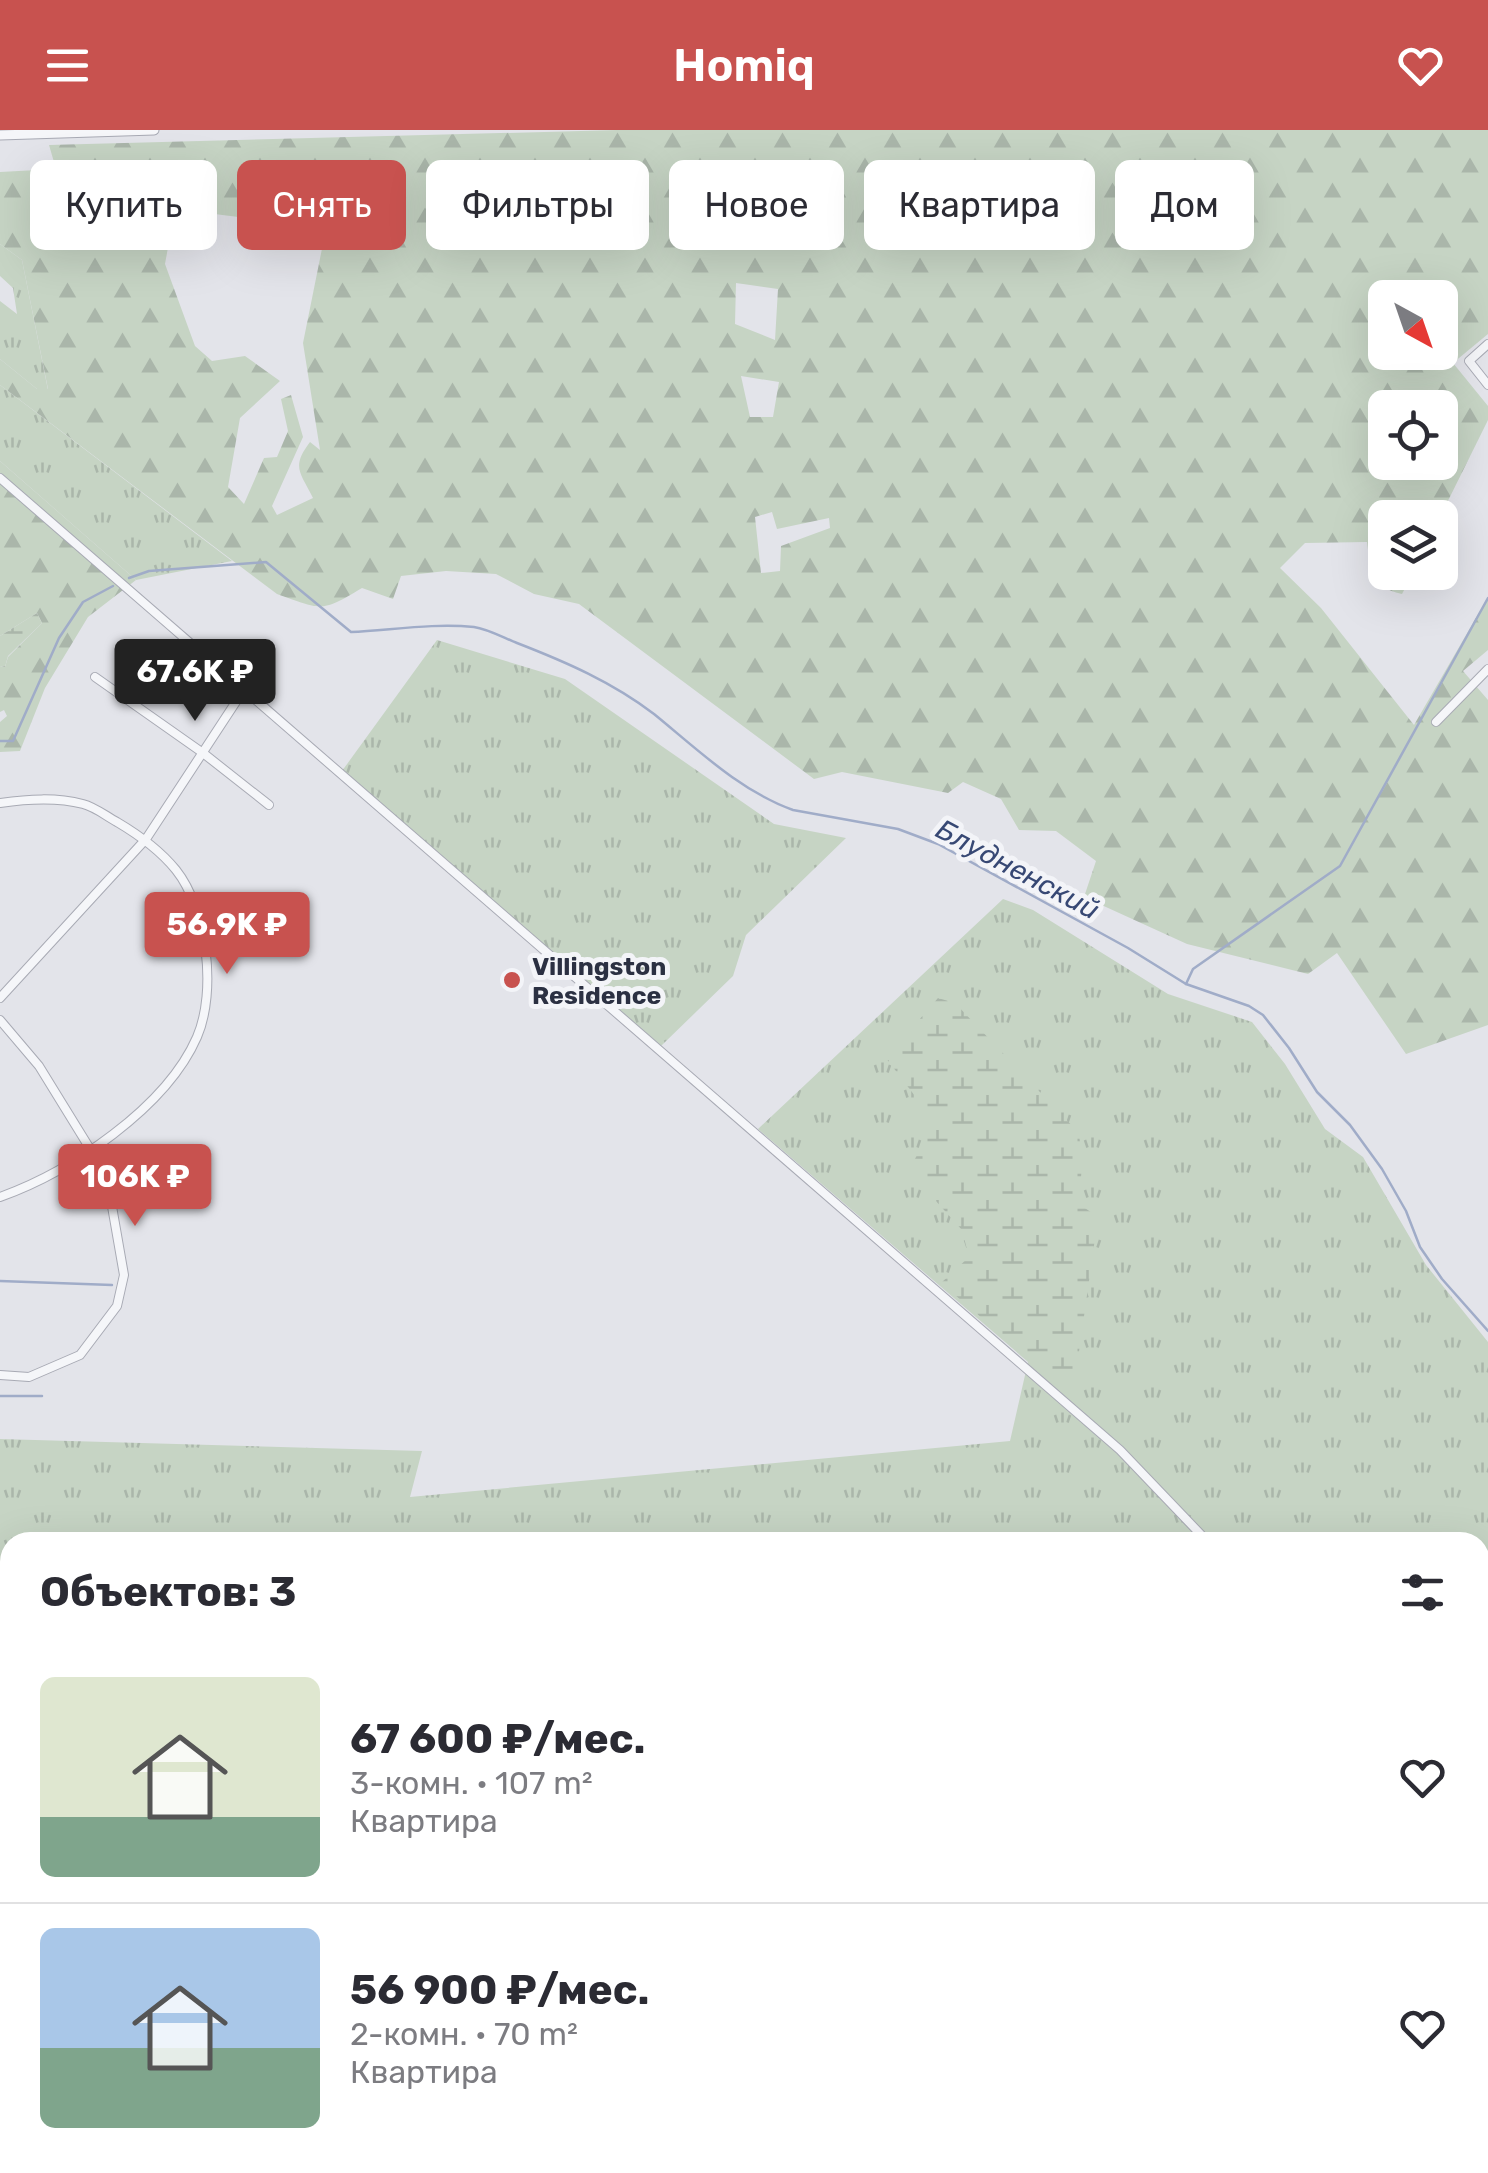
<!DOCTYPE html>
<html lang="ru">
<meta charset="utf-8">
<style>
:root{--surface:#fff;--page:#f2f2f3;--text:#2b2b33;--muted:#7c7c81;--line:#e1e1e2;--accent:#c8524f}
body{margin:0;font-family:Rubik,sans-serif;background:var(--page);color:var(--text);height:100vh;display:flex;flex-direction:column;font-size:38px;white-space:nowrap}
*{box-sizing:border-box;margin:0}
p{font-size:32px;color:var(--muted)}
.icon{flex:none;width:55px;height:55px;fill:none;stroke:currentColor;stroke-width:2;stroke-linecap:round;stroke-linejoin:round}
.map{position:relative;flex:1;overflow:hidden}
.panel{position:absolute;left:0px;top:1402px;width:1490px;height:642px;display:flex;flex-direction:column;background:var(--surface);border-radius:30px 30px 0 0;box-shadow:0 10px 40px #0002}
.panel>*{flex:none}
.guide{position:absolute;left:30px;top:30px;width:1430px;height:90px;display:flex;gap:20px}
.needle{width:65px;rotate:140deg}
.buttons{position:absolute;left:1368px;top:150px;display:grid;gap:20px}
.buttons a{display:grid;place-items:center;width:90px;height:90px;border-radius:15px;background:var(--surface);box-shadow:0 10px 40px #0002;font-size:50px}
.price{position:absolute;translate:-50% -85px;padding:0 22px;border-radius:10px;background:var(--accent);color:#fff;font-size:32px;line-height:65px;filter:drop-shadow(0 2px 5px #0008)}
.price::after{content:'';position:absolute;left:50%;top:60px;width:30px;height:22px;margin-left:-15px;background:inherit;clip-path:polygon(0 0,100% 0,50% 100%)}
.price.selected{background:#222;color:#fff}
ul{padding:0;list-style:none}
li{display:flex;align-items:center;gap:30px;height:250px;padding:0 40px}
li+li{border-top:2px solid var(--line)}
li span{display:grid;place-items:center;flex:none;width:280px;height:200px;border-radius:15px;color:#555}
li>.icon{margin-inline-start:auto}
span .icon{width:120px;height:120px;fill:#fffc;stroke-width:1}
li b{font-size:42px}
h2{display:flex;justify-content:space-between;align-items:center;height:120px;padding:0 40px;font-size:42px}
.chip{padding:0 35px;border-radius:15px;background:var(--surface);box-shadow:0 10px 40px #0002;font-size:35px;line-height:90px}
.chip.selected{background:var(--accent);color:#fff}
header{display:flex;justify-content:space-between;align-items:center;height:130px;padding:0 40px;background:var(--accent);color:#fff;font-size:45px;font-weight:600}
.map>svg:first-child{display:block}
.grass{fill:url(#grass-tufts)}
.forest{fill:url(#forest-firs);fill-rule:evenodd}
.wetland{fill:url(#wetland-marsh)}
.water{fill:url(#water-ripples)}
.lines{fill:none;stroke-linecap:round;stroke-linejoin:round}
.stream{stroke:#a0acc8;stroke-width:2.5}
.minor-casing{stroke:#a8aab4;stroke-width:10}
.tertiary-casing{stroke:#a8aab4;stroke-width:11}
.minor{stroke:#f5f6f9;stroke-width:8}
.tertiary{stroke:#f5f6f9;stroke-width:9}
.poi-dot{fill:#c8524f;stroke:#f3f4f8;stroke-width:4}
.labels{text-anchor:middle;stroke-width:10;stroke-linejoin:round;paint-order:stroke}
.poi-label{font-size:25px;font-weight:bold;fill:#2b3042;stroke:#f3f4f8;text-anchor:start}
.water-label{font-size:28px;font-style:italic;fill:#374874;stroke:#f3f4f8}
</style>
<header><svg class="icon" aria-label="menu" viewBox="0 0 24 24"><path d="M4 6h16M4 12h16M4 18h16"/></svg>Homiq<svg class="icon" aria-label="heart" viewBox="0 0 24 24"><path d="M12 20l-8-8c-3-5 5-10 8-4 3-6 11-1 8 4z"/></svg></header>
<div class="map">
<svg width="1488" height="2043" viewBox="0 0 1488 2043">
<defs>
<pattern id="grass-tufts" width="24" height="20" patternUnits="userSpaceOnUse" patternTransform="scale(2.5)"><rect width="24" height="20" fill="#c6d4c4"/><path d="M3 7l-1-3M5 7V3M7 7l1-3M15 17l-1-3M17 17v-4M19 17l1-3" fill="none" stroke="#aab6aa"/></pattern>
<pattern id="forest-firs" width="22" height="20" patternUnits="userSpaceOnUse" patternTransform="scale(2.5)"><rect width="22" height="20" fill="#c6d4c4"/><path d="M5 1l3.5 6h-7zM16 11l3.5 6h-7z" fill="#aab6aa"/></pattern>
<pattern id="wetland-marsh" width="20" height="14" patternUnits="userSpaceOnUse" patternTransform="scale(2.5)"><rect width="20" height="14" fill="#c6d4c4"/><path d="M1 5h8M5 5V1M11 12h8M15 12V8" fill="none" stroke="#aab6aa"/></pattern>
<pattern id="water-ripples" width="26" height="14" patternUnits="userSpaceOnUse" patternTransform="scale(2.5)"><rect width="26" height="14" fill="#a0acc8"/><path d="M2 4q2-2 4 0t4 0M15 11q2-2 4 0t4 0" fill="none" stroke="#838ca4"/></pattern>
</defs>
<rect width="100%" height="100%" fill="#e3e4ea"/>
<g class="grass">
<path d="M 0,114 L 22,130 L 48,260 L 37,259 L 0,229 L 0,171 L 17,184 L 13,158 L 0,146 Z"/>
<path d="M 0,255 L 232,431 L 136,450 L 0,331 Z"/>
<path d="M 437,510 L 565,549 L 774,694 L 846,708 L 746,805 L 733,846 L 661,916 L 342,641 Z"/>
<path d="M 1003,769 L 1033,780 L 1168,864 L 1252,892 L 1285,934 L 1325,999 L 1363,1027 L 1426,1135 L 1488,1212 L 1488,1466 L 1480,1471 L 1480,1412 L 10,1412 L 10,2035 L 1283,2035 L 1276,2043 L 0,2043 L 0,1309 L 422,1321 L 410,1367 L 1010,1311 L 1028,1232 L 758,999 Z"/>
<path d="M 1480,1683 L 1488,1691 L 1488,1823 L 1480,1831 Z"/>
<path d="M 1488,1858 L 1488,2043 L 1310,2043 L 1318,2035 L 1480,2035 L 1480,1866 Z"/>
</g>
<g class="forest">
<path d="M 617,0 L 1488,0 L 1488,204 L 1453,233 L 1488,276 L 1488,290 L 1440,387 L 1385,388 L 1385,442 L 1413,443 L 1402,464 C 1369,456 1371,441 1367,412 L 1305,413 L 1280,438 L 1321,478 L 1414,595 L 1488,467 L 1488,520 L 1463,541 L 1488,570 L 1488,895 L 1406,924 L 1337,823 L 1308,844 L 1187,814 L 1084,767 L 1096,731 L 1056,701 L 1019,700 L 1001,669 L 963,652 L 948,663 L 842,642 L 814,649 L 579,474 L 534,464 L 496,444 L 446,441 L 401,446 L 393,469 L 362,458 C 321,483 322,480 277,464 L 0,255 L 0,229 L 37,259 L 48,259 L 22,130 L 0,114 L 0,42 L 56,39 L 49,15 ZM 302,42 L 336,49 L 303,213 L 320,320 L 310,312 C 291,337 300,342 313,368 L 277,385 L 272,376 L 303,307 L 291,265 L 281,269 L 288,301 L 277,327 L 264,328 L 244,374 L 228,357 L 240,288 L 280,251 L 245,226 L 212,231 L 195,216 L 165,134 L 175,79 L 270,91 ZM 736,153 L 778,159 L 775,210 L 735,194 ZM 1385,168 L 1440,168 L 1440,222 L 1385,222 ZM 741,246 L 779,252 L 773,287 L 750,287 ZM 1385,278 L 1440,278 L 1440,332 L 1385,332 ZM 772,382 L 777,399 L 829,388 L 830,398 L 781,416 L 780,441 L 761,443 L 755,387 Z"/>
<path d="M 0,331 L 136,450 L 88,487 L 45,558 L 20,621 L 0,622 L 0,592 L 7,586 L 4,580 L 0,582 L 0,536 L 5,537 L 8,527 L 42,493 L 37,483 L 0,506 Z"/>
</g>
<g class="wetland">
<path d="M 37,483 L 42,493 L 8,526 L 5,537 L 0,536 L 0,506 Z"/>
<path d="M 938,868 L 955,873 L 1079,1003 L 1082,1034 L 1079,1074 L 1098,1087 L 1075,1250 L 1068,1262 L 941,1153 L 969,1127 L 962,1100 L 909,1041 L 934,991 L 886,928 Z"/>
</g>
<path class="water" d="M 339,2035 L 827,2035 L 803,2043 L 339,2043 Z"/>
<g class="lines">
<g class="stream">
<path d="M 129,448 L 149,441 L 266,432 L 351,502 C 392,500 433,493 474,497 C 488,499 504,508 517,513 C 566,532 612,552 654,584 C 697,619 740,661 793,680 L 898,699 L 938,714 L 1128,818 L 1186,854 L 1249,876 L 1263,885 L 1289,918 L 1317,962 L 1350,995 L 1382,1039 L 1406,1081 L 1420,1117 L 1442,1149 L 1488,1201"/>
<path d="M 0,611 L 13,611 L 59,508 L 83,472 L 113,456"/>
<path d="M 1186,854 L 1193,839 L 1340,736 L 1488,468"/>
<path d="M 0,1151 L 112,1155"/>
<path d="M 0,1266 L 42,1266"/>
</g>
<defs>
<g id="minor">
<path d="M 1488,214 L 1469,231 L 1488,255"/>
<path d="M 0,348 L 1120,1320 L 1208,1412"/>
<path d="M 95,547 L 203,623 L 269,675"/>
<path d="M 1436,592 L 1488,539"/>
<path d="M 0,673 C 28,669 56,667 83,674 C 95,677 106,686 117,692 C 139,705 159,719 176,740 C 207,779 217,861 197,907 C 166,978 70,1042 0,1067"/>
<path d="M 0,868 L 146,709 L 243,561"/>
<path d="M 0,890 L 39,936 L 92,1022 L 110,1065 L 124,1145 L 117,1176 L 80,1225 L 29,1247 L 0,1245"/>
<path d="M 1480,1579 L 1488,1573"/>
<path d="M 1480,1697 L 1488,1705"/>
<path d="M 1480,1842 L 1488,1834"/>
<path d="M 1287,2043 L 1294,2035"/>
</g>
<path id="tertiary" d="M 0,5 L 154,0"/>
</defs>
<use href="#minor" class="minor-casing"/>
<use href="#tertiary" class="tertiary-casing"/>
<use href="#minor" class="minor"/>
<use href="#tertiary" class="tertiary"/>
</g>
<circle class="poi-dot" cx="512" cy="850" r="10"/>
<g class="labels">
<g class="poi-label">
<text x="532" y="845">Villingston<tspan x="532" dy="29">Residence</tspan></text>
</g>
<g class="water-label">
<text transform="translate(1018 739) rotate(28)" y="10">Блудненский</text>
</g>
</g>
</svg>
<div class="buttons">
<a><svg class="needle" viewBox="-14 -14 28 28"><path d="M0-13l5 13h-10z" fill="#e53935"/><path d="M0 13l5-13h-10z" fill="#7c7c81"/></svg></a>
<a><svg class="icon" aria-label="locate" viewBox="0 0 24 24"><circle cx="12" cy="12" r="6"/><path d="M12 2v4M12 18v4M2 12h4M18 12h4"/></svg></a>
<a><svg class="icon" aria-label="layers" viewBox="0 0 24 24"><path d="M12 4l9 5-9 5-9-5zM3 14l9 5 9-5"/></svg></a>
</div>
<b class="price selected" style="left:195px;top:594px">67.6K ₽</b>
<b class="price" style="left:227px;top:847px">56.9K ₽</b>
<b class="price" style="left:135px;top:1099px">106K ₽</b>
<div class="guide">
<a class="chip">Купить</a>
<a class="chip selected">Снять</a>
<a class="chip">Фильтры</a>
<a class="chip">Новое</a>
<a class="chip">Квартира</a>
<a class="chip">Дом</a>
</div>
<section class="panel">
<h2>Объектов: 3<svg class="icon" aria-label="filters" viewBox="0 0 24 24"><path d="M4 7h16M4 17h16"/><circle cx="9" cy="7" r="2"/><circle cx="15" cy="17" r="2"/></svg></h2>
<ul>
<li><span style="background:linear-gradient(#dfe7d0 70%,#7fa58c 0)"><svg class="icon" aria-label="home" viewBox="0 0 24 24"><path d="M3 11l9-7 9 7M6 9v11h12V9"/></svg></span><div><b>67 600 ₽/мес.</b><p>3-комн. · 107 m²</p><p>Квартира</p></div><svg class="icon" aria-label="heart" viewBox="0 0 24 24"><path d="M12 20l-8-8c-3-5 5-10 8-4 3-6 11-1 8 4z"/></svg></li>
<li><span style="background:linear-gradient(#a9c7e8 60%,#7fa58c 0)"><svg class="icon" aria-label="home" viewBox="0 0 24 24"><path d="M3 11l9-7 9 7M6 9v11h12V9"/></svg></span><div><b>56 900 ₽/мес.</b><p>2-комн. · 70 m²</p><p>Квартира</p></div><svg class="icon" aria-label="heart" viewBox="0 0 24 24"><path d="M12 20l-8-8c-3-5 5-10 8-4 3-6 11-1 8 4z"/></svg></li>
</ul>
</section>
</div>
